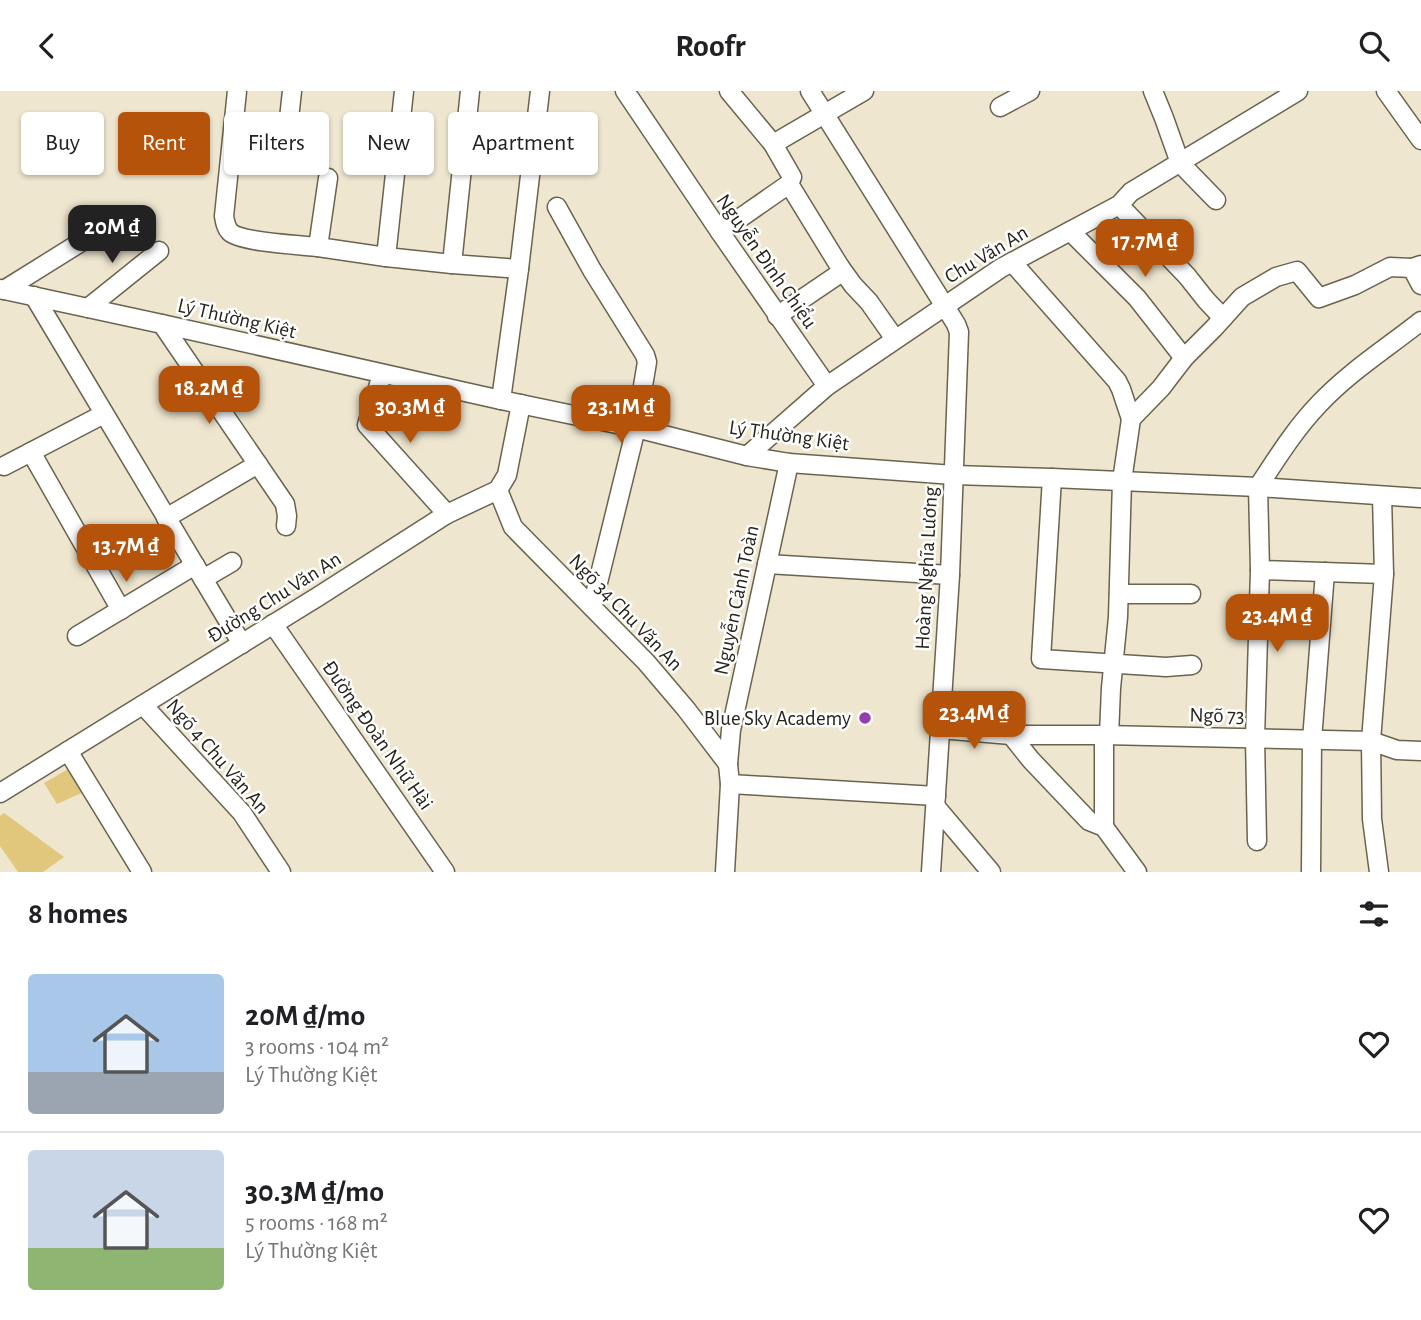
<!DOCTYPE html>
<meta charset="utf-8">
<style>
:root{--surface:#fff;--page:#f6f6f6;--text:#202124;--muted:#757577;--line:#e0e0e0;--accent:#b45309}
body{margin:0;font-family:"Alegreya Sans",sans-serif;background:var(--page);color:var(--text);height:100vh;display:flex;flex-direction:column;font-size:26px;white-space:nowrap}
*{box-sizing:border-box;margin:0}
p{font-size:23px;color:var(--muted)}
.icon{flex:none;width:38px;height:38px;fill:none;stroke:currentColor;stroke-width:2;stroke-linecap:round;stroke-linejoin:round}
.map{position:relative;height:781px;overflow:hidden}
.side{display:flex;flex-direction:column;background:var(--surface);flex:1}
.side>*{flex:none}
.hud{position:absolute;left:21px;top:21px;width:700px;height:63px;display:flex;gap:14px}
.price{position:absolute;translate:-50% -60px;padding:0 16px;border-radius:14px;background:var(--accent);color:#fff;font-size:23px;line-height:46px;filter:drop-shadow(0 2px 4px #0008)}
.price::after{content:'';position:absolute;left:50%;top:42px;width:21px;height:16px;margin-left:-10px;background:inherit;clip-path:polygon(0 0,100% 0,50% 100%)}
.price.current{background:#222;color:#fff}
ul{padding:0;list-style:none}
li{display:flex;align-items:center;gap:21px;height:175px;padding:0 28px}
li+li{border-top:2px solid var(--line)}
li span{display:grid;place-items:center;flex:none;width:196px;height:140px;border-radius:7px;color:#555}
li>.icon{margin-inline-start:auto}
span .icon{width:84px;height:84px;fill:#fffc;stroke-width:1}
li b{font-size:30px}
h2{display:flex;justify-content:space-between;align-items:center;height:84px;padding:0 28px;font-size:30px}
.chip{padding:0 24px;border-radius:7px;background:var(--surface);box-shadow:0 2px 5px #0004;font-size:24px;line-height:63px}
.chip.current{background:var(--accent);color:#fff}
header{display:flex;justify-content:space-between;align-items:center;height:91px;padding:0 28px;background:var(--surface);font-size:32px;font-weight:700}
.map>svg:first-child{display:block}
.building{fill:#e1c77c}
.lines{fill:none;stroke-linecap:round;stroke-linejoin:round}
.minor-casing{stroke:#6a634f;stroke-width:21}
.minor{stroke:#fff;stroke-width:18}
.poi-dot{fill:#943fac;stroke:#fff;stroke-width:2.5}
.labels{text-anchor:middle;stroke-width:5;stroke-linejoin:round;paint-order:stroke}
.street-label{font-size:21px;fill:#27241c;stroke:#fff}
.poi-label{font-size:21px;fill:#27241c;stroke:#fff;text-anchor:end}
</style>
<header><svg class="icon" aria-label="back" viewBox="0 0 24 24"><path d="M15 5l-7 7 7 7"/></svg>Roofr<svg class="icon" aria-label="search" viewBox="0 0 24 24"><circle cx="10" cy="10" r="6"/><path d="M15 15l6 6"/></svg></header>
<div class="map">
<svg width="1421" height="781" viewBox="0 0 1421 781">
<rect width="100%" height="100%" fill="#eee6cf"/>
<g class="building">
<path d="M 72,676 L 84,701 L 57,713 L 44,692 Z"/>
<path d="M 4,722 L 64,766 L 43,781 L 18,781 L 0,755 L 0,725 Z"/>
</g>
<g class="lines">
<defs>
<g id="minor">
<path d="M 237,0 L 224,125 C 225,131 226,137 230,141 C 240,151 301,154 318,156"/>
<path d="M 404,0 L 386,166 L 452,173"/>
<path d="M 470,0 L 452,173 L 519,178 L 540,0"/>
<path d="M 625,0 L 720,141 L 827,295"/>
<path d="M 810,0 L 956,233 L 959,241 L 950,484 L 931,781"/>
<path d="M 1153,0 L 1164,27 L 1180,72 L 1216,109"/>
<path d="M 1386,0 L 1421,49"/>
<path d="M 1000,16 L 1030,0"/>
<path d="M 288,37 L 292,0"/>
<path d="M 773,53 L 864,0"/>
<path d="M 328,87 L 318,156 L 386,166"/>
<path d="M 1119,114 L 1187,185 L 1206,209 L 1223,227"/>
<path d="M 557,116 L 592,179 L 645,264 L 647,271 L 636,337 L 592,516"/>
<path d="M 1070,140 L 1137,207 L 1184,267"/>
<path d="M 720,141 L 789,93 L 792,86 L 773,53 L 729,0"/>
<path d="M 1012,171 L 1117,290 L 1121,298 L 1131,328"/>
<path d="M 840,176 L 853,194 L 869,211 L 895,248"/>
<path d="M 1412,177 L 1421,194"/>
<path d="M 0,198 L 162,233 L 501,309 L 636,337 L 747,365 L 789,372 L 954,384 L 1052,387 L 1258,396 L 1421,407"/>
<path d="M 4,199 L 102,138"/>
<path d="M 34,205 L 242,553"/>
<path d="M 88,217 L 159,160"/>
<path d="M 777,225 L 839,183 L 840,176 L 789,93"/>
<path d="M 162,233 L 285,413 L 287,425 L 286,435"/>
<path d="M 382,283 L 367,334 L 447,423"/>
<path d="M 501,309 L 519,178"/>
<path d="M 31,361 L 121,519"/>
<path d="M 747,365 L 827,295 L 1001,177 L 1119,114 L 1131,101 L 1298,0"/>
<path d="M 4,375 L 104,323"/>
<path d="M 1052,387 L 1041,568 L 1166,576 L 1192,574"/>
<path d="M 1258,396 C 1277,367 1295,338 1319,313 C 1349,281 1387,257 1421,230"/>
<path d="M 498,399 L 513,436 L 646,571 L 686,618 L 728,673"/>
<path d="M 166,427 L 258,373"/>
<path d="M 767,473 L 950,484"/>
<path d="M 1260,479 L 1384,483"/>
<path d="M 203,488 L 232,471"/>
<path d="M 1119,503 L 1191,503"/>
<path d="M 273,533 L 445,781"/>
<path d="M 77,545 L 195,474"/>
<path d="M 143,614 L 242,722 L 281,781"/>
<path d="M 940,638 L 1011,644 L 1104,644 L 1371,650 L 1397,659 L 1421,660"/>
<path d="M 1011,644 L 1031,669 L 1089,730 L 1104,736 L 1137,781"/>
<path d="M 1109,644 L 1111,597 L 1118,526 L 1122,390 L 1131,328 L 1161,297 L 1184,267 L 1214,237 L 1242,206 L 1276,186 L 1297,180 L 1319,207 L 1355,194 L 1390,176 L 1412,177 L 1421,174"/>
<path d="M 68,660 L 142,781"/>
<path d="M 730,693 L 936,705"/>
<path d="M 0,702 L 319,505 L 447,423 L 498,399 L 507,384 L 521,313"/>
<path d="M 936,716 L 991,781"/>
<path d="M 1104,736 L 1104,644"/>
<path d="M 1257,750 L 1255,647 L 1260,479 L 1258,396"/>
<path d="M 725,781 L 730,693 L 728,673 L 731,639 L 789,372"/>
<path d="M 1311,781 L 1312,649 L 1325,481"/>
<path d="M 1379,781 L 1372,728 L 1371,650 L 1384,483 L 1382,405"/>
</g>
</defs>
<use href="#minor" class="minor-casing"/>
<use href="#minor" class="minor"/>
</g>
<circle class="poi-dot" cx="865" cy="627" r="7"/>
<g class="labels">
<g class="street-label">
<text transform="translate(986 163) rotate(-31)" y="7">Chu Văn An</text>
<text transform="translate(767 170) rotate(55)" y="7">Nguyễn Đình Chiểu</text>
<text transform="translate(237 227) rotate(13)" y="7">Lý Thường Kiệt</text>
<text transform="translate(789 344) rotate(8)" y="7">Lý Thường Kiệt</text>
<text transform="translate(926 477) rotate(-87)" y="7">Hoàng Nghĩa Lương</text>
<text transform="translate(274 506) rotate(-32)" y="7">Đường Chu Văn An</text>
<text transform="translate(736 509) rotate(-78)" y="7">Nguyễn Cảnh Toàn</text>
<text transform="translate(626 521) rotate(46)" y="7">Ngõ 34 Chu Văn An</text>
<text transform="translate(1217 624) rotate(1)" y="7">Ngõ 73</text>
<text transform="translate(378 644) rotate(55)" y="7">Đường Đoàn Nhữ Hài</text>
<text transform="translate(218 665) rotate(49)" y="7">Ngõ 4 Chu Văn An</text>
</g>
<g class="poi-label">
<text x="851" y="634">Blue Sky Academy</text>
</g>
</g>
</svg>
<b class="price current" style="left:112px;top:174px">20M ₫</b>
<b class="price" style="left:1145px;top:188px">17.7M ₫</b>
<b class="price" style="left:209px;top:335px">18.2M ₫</b>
<b class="price" style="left:410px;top:354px">30.3M ₫</b>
<b class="price" style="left:621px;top:354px">23.1M ₫</b>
<b class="price" style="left:126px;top:493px">13.7M ₫</b>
<b class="price" style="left:1277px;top:563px">23.4M ₫</b>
<b class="price" style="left:974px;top:660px">23.4M ₫</b>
<div class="hud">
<a class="chip">Buy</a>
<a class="chip current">Rent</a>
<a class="chip">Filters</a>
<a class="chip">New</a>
<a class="chip">Apartment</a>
</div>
</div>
<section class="side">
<h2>8 homes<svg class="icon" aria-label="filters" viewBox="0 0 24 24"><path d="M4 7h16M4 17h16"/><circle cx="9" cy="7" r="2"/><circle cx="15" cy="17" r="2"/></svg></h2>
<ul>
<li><span style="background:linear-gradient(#a9c7e8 70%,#9aa5b1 0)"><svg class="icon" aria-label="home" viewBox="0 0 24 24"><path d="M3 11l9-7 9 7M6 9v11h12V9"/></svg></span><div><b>20M ₫/mo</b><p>3 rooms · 104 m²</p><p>Lý Thường Kiệt</p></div><svg class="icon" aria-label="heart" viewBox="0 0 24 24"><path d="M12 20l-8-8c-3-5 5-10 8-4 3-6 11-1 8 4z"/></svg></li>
<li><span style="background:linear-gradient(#c9d6e8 70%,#8fb573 0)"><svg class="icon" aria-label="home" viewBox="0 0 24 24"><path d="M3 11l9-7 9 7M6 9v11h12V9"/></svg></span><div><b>30.3M ₫/mo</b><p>5 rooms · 168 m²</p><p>Lý Thường Kiệt</p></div><svg class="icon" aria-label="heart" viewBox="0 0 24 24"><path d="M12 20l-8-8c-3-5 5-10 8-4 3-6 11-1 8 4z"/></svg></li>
</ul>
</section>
